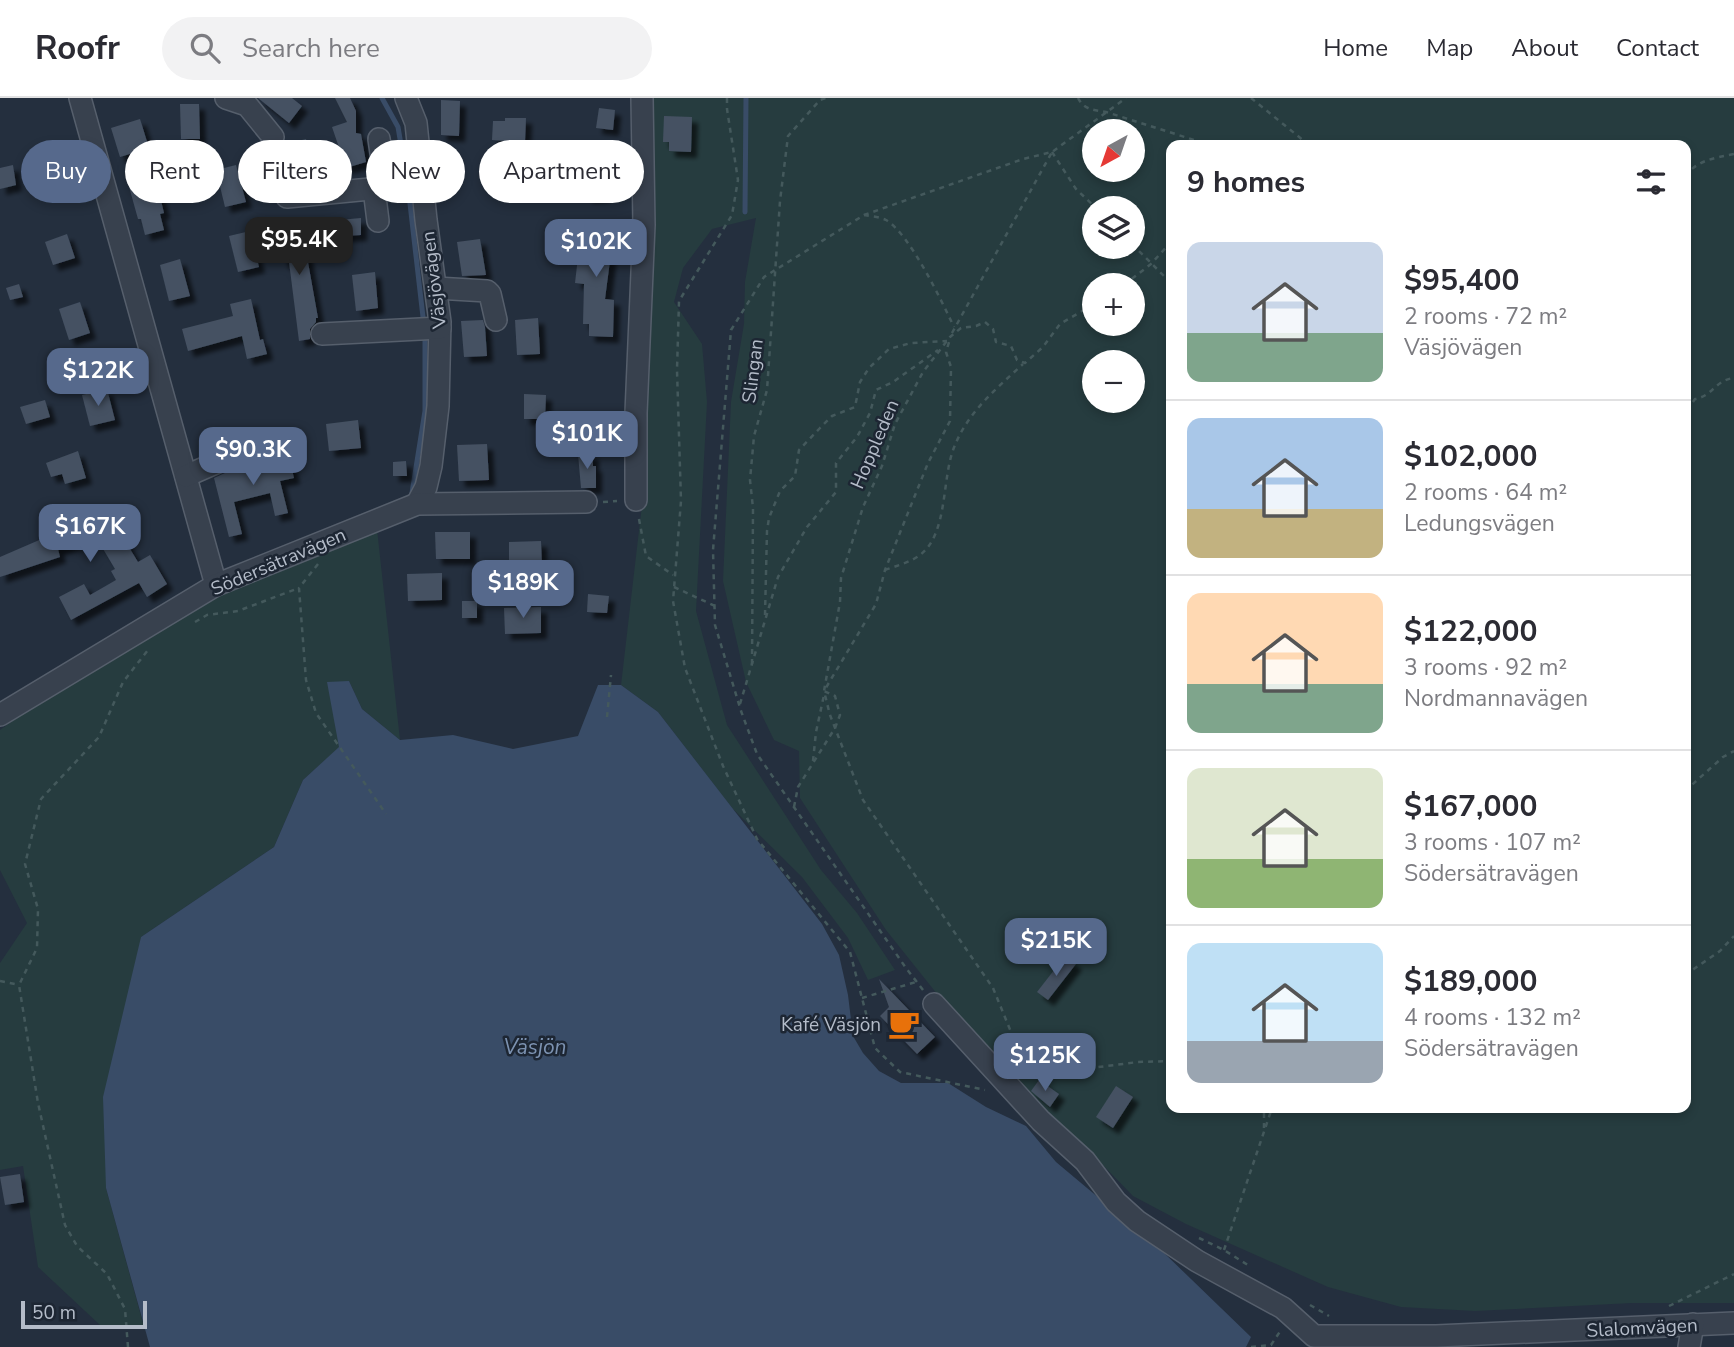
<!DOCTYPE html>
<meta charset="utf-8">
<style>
:root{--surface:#fff;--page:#f2f2f3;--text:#2b2b33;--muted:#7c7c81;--line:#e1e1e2;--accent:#56698c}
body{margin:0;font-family:"Nunito Sans",sans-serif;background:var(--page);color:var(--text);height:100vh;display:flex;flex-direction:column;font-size:26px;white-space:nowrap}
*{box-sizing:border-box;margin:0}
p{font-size:23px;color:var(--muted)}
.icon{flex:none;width:38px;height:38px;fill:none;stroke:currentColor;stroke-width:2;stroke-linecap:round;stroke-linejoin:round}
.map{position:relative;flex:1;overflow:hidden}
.details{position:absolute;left:1166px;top:42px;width:525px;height:973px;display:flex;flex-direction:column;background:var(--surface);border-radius:14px;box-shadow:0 4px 10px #0003}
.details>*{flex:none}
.banner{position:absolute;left:21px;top:42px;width:665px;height:63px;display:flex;gap:14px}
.needle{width:46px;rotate:220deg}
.buttons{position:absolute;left:1082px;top:21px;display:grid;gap:14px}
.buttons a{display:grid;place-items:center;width:63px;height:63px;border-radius:50%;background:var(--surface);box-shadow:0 4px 10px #0003;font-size:35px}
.scale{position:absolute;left:21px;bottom:18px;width:126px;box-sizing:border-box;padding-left:7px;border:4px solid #b4bcc9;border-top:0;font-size:19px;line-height:24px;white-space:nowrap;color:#b4bcc9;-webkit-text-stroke:5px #1d2633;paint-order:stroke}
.price{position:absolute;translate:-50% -60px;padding:0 16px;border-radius:14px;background:var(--accent);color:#fff;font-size:23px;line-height:46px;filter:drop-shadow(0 2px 4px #0008)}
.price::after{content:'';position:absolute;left:50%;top:42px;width:21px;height:16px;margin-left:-10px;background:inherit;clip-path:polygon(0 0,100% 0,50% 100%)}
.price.active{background:#222;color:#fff}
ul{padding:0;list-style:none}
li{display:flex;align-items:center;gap:21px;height:175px;padding:0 21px}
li+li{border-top:2px solid var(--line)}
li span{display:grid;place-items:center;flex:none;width:196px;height:140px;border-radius:14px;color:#555}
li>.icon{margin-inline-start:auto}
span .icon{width:84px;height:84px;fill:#fffc;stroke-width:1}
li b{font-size:30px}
h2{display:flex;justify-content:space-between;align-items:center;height:84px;padding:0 21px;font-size:30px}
.pill{padding:0 24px;border-radius:32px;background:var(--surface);box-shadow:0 4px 10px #0003;font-size:24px;line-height:63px}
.pill.active{background:var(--accent);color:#fff}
header{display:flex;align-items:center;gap:42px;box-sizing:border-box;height:98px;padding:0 35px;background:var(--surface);border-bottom:2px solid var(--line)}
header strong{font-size:33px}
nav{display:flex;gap:38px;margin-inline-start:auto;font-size:24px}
.search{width:490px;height:63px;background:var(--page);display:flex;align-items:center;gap:18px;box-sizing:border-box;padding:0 24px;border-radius:38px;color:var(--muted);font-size:26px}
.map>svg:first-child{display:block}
.green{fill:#263c3f;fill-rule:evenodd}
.water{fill:#394c67}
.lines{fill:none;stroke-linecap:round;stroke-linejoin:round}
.stream{stroke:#394c67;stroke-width:5}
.building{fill:#455162;filter:url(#shadow)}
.minor-casing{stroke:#565f6c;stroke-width:24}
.path{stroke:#44595c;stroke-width:2.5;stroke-dasharray:5 5;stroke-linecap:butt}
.minor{stroke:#38414e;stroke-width:21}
.labels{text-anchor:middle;stroke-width:5;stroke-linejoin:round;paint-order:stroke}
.street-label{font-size:19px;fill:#b4bcc9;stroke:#1d2633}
.poi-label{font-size:19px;fill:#b4bcc9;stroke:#1d2633;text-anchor:end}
.water-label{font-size:21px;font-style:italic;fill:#7c92b1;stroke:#1d2633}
</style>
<header>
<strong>Roofr</strong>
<div class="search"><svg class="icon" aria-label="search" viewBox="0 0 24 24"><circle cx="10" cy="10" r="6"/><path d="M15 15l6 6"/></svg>Search here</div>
<nav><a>Home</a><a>Map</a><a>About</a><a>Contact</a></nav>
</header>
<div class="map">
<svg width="1734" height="1249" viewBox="0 0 1734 1249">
<defs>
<filter id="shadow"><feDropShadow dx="6" dy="6" stdDeviation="2" flood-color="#0009"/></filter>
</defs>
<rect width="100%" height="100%" fill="#242f3e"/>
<g class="green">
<path d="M 650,0 L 1734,0 L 1734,1205 L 1632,1205 L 1475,1213 L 1401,1209 L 1328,1189 L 1186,1126 L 1133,1098 L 1098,1062 L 1039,1009 L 977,946 L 886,832 L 800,700 L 799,653 L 774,642 L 746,584 L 723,483 L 731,304 L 744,226 L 745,184 L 756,120 L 712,131 L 683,170 L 674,204 L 702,246 L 707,304 L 696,513 L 727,627 L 821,772 L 857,815 L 895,872 L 868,882 L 848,840 L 802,779 L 732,710 L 658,614 L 621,587 L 647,364 ZM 1094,33 L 1132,33 L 1132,72 L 1094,72 ZM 1171,47 L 1685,47 L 1685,1010 L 1171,1010 ZM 1094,110 L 1132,110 L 1132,149 L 1094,149 ZM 1094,187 L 1132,187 L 1132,226 L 1094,226 ZM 1094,264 L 1132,264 L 1132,303 L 1094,303 Z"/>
<path d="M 377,431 L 400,642 L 362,611 L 349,583 L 340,649 L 303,682 L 274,749 L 141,839 L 106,1090 L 144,1229 L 100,1227 L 38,1169 L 23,1068 L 0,1072 L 0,865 L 27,825 L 0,772 L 0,632 L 85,572 L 220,498 Z"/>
</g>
<path class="water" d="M 349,583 L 362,611 L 400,642 L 453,637 L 513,651 L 578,638 L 598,587 L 621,587 L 658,614 L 822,826 L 839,857 L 848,897 L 853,938 L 863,955 L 879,973 L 901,985 L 948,985 L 986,1009 L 1026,1028 L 1056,1064 L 1161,1152 L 1251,1239 L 1246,1249 L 150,1249 L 106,1090 L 103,999 L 141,839 L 274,749 L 303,682 L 339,649 L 327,584 Z"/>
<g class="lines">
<g class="stream">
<path d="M 382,0 L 398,29 L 406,76"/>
<path d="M 409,97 L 423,219"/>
<path d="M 745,114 L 746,0"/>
<path d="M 412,395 L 425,313 L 425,239"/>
</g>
</g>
<g class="building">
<path d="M 258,0 L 292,0 L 302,8 L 289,25 Z"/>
<path d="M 335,0 L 350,0 L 356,13 L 356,35 L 361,36 L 366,64 L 346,70 L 332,29 L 347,24 Z"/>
<path d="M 441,2 L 460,3 L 459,38 L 441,37 Z"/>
<path d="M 180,6 L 199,6 L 200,41 L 181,41 Z"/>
<path d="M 599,10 L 615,12 L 613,32 L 596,30 Z"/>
<path d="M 664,18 L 692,19 L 691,54 L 669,53 L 669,44 L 663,44 Z"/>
<path d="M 505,20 L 526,20 L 525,44 L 492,42 L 493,23 L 505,23 Z"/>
<path d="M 140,21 L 149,50 L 120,59 L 111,30 Z"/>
<path d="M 306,41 L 315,78 L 297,82 L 286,46 Z"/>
<path d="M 13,67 L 16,87 L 0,91 L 0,70 Z"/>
<path d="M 236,67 L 246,104 L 225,109 L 216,72 Z"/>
<path d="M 601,77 L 603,98 L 587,99 L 585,79 Z"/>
<path d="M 155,78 L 164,115 L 160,116 L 164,132 L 145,137 L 141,121 L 138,121 L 128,85 Z"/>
<path d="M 361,120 L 361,137 L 329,139 L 328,123 Z"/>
<path d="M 301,125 L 318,220 L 316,220 L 316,224 L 310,231 L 310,241 L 299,243 L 289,164 L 283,165 L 276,130 Z"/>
<path d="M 579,129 L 614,132 L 605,201 L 614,202 L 613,239 L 589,238 L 589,226 L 583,226 L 584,186 L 575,185 L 579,150 L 576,149 Z"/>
<path d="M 250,133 L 259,169 L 238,174 L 229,138 Z"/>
<path d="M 67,136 L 75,160 L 53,167 L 45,144 Z"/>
<path d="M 480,141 L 486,177 L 462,178 L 457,144 Z"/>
<path d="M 180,161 L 190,198 L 169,203 L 160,167 Z"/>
<path d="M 375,174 L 378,210 L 356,213 L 352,177 Z"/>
<path d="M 19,186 L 23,199 L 10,202 L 6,190 Z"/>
<path d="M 251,201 L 260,242 L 263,241 L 267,256 L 247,261 L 242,238 L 188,253 L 182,231 L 233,218 L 230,206 Z"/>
<path d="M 80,204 L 90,235 L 69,242 L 59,211 Z"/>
<path d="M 538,220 L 540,256 L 517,257 L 515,222 Z"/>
<path d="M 483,222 L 485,229 L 487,258 L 464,259 L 461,223 Z"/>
<path d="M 107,291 L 115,322 L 90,328 L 82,297 Z"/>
<path d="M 524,296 L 546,297 L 545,321 L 524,321 Z"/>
<path d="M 45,302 L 50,319 L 26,326 L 20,309 Z"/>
<path d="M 358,322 L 361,350 L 329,353 L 326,326 Z"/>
<path d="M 487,346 L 489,382 L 459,383 L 457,347 Z"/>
<path d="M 78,353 L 86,380 L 65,386 L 62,376 L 51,379 L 46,365 Z"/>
<path d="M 288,355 L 294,380 L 280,383 L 288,415 L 275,418 L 270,395 L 234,404 L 242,436 L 229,439 L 214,380 L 247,365 Z"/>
<path d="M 578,356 L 593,356 L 593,368 L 596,368 L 596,390 L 581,390 Z"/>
<path d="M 406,363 L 407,378 L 393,378 L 393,364 Z"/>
<path d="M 107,413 L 138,464 L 150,457 L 167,486 L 147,499 L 139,485 L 71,522 L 59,499 L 84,486 L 90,497 L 116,482 L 111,473 L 115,471 L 96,439 L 58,451 L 60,459 L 0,479 L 0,459 L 67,430 L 70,436 Z"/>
<path d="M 435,434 L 470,434 L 470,461 L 436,461 Z"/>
<path d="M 541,443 L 542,469 L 509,469 L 509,444 Z"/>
<path d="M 442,475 L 442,502 L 408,503 L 407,476 Z"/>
<path d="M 588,496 L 609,498 L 607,515 L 587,514 Z"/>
<rect x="462" y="503" width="15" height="17"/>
<path d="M 541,509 L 541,535 L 505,536 L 504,510 Z"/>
<path d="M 1065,858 L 1076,866 L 1048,902 L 1037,894 Z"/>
<path d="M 879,881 L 935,939 L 917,956 L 880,918 L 889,909 Z"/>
<path d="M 1039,982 L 1059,996 L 1050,1009 L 1031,993 Z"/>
<path d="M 1116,988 L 1133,999 L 1113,1030 L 1096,1019 Z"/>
<path d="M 20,1076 L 24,1104 L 5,1107 L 0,1079 Z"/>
</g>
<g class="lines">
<defs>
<g id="minor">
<path d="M 80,0 L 216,487"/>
<path d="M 226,0 L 247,7 L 273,39"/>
<path d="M 406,0 L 416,25 L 426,122 L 440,224 L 438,308 L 431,368 L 426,389 L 417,406"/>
<path d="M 379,41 L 386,90"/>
<path d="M 281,71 L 287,99 L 422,86"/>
<path d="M 374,91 L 378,123"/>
<path d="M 436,190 L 487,193 L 490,196 L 496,222"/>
<path d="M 322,236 L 440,230"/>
<path d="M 186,378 L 243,353 L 285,342"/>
<path d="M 636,402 L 636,315 L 644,127 L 642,0"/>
<path d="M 0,617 L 216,487 L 417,406 L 586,404"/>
<path d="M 934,906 L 1041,1023 L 1085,1063 L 1116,1104 L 1137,1123 L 1197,1163 L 1283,1210 L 1314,1238 L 1436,1238 L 1734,1225"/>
<path d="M 1689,1249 L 1693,1226"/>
</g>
</defs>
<use href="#minor" class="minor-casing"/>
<g class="path">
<path d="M 727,0 L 727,11 L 738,82 L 732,117 L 679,203 L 677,272 L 681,403 L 673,503 L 685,570 L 723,668 L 757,741 L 850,854 L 875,950 L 900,974 L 985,992"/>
<path d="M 1078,0 C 1084,12 1094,12 1106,14 L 1210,47"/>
<path d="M 1251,0 L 1309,47"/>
<path d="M 1052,54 L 1076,91 L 1096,110"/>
<path d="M 1685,78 C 1698,62 1714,60 1734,56"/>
<path d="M 864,117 C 871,118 880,119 886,122 C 910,136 942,204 954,229"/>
<path d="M 1132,146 L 1171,185"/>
<path d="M 1124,187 L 1151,166 L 1171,144"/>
<path d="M 952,235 L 1052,54"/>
<path d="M 1685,308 L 1690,308 L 1695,301 C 1713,298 1715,282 1734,280"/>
<path d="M 603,404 L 617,403"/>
<path d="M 639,421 L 646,458 L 673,477"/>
<path d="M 318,466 L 299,490 L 306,582 L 316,615 L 386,716"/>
<path d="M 885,472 C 896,468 911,464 920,457 C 949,435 941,379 955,347 C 969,313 997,290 1023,266"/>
<path d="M 674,489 L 715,508"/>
<path d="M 765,517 L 767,433 L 769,420 L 780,393 L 795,378 L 799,352 L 820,330 L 832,318 L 855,309 L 860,284 L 869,270 L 889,251 L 911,245 L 947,243"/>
<path d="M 195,524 L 207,517 L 238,513 L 299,490"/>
<path d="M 752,566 L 753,410 L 750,382 L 754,338 L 767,292 L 780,103 L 788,38 L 820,2 L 826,0"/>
<path d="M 740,606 L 778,479 L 807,429 L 836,394 L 836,365 L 857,339 L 870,315 L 876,292 L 893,284 L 938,252"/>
<path d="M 607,619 L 611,577"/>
<path d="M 813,663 L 816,634 L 824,597"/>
<path d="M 1685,693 L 1723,659 L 1734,653"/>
<path d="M 794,709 L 798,689 L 835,630 L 840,617 L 835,598 L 824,593 L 876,506 L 885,472 L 928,365 L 950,323 L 951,269 L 946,254 L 950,241"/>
<path d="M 1685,877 L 1720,853 L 1734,838"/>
<path d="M 0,883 L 19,887"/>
<path d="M 923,892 L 906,870 L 757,656 L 741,613 L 715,527 L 713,452 L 731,232 L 764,179 L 864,117 L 1023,61 L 1052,54 L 1126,0"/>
<path d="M 862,900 L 916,884"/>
<path d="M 1029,978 L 993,890 L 863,702 L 830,617 L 824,593 L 840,504 L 841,480 L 863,409 L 882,368 L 895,326 L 923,274 L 950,239 L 961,230 L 976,228 L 985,224 L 993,231 L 996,244 L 1011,248 L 1017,262 L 1025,265 L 1043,249 L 1060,226 L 1094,206"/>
<path d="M 1029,978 L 1138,964 L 1171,963"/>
<path d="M 1264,1030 L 1264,1010"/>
<path d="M 1199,1140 L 1224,1152 L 1251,1169"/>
<path d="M 1224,1152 L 1272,1010"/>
<path d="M 1310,1207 L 1329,1218"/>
<path d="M 1669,1208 L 1734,1176"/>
<path d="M 128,1249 L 125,1211 L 107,1176 L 77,1148 L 65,1127 L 38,1005 L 19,887 L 37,850 L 38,811 L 25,766 L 41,701 L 99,639 L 123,584 L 148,552"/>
<path d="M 1251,1249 L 1271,1247 L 1281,1232"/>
</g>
<use href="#minor" class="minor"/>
</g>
<defs>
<symbol id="cafe-bare" viewBox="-9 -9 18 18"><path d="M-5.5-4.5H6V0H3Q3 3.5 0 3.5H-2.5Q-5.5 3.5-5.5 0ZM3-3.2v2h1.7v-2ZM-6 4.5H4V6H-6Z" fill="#e8710a" stroke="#1d2633" stroke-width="2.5" paint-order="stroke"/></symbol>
</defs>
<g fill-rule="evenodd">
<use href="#cafe-bare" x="882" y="904" width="44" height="44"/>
</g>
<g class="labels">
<g class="street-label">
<text transform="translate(433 182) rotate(-97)" y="7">Väsjövägen</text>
<text transform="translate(752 273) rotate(-83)" y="7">Slingan</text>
<text transform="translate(874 346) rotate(-67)" y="7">Hoppleden</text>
<text transform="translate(278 463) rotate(-23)" y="7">Södersätravägen</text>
<text transform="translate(1642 1229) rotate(-3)" y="7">Slalomvägen</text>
</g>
<g class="poi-label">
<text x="881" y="933">Kafé Väsjön</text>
</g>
<g class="water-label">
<text x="535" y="956">Väsjön</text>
</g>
</g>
</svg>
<div class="buttons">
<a><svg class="needle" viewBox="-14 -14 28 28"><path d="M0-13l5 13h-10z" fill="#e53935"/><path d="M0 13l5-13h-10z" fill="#7c7c81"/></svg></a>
<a><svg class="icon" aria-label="layers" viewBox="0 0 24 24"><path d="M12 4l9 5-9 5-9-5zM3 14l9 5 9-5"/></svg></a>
<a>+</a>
<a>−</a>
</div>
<div class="scale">50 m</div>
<b class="price active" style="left:299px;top:179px">$95.4K</b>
<b class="price" style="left:596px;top:181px">$102K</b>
<b class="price" style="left:98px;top:310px">$122K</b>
<b class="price" style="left:587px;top:373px">$101K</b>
<b class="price" style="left:253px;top:389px">$90.3K</b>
<b class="price" style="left:90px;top:466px">$167K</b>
<b class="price" style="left:523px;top:522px">$189K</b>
<b class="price" style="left:1056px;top:880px">$215K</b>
<b class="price" style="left:1045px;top:995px">$125K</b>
<div class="banner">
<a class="pill active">Buy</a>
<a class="pill">Rent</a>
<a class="pill">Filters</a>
<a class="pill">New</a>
<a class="pill">Apartment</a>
</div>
<section class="details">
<h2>9 homes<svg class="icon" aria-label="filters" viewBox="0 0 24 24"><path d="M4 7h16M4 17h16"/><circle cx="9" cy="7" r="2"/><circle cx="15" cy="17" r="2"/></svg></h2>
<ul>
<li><span style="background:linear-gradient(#c9d6e8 65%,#7fa58c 0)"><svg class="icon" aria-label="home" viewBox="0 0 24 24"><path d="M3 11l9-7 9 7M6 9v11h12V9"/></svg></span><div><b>$95,400</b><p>2 rooms · 72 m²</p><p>Väsjövägen</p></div></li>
<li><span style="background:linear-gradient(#a9c7e8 65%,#c2b280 0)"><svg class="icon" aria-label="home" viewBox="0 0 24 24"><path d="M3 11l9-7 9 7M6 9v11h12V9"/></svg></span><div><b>$102,000</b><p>2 rooms · 64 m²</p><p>Ledungsvägen</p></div></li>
<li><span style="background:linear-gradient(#ffd9b3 65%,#7fa58c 0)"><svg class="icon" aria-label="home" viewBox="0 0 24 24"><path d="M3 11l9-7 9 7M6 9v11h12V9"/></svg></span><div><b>$122,000</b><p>3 rooms · 92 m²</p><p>Nordmannavägen</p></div></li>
<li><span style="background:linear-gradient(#dfe7d0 65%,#8fb573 0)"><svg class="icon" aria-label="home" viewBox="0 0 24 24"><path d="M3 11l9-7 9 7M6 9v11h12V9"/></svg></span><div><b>$167,000</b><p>3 rooms · 107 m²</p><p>Södersätravägen</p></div></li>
<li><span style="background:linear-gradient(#bfe0f5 70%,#9aa5b1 0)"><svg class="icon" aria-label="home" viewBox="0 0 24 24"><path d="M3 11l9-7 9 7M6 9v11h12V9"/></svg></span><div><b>$189,000</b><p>4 rooms · 132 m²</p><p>Södersätravägen</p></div></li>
</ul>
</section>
</div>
